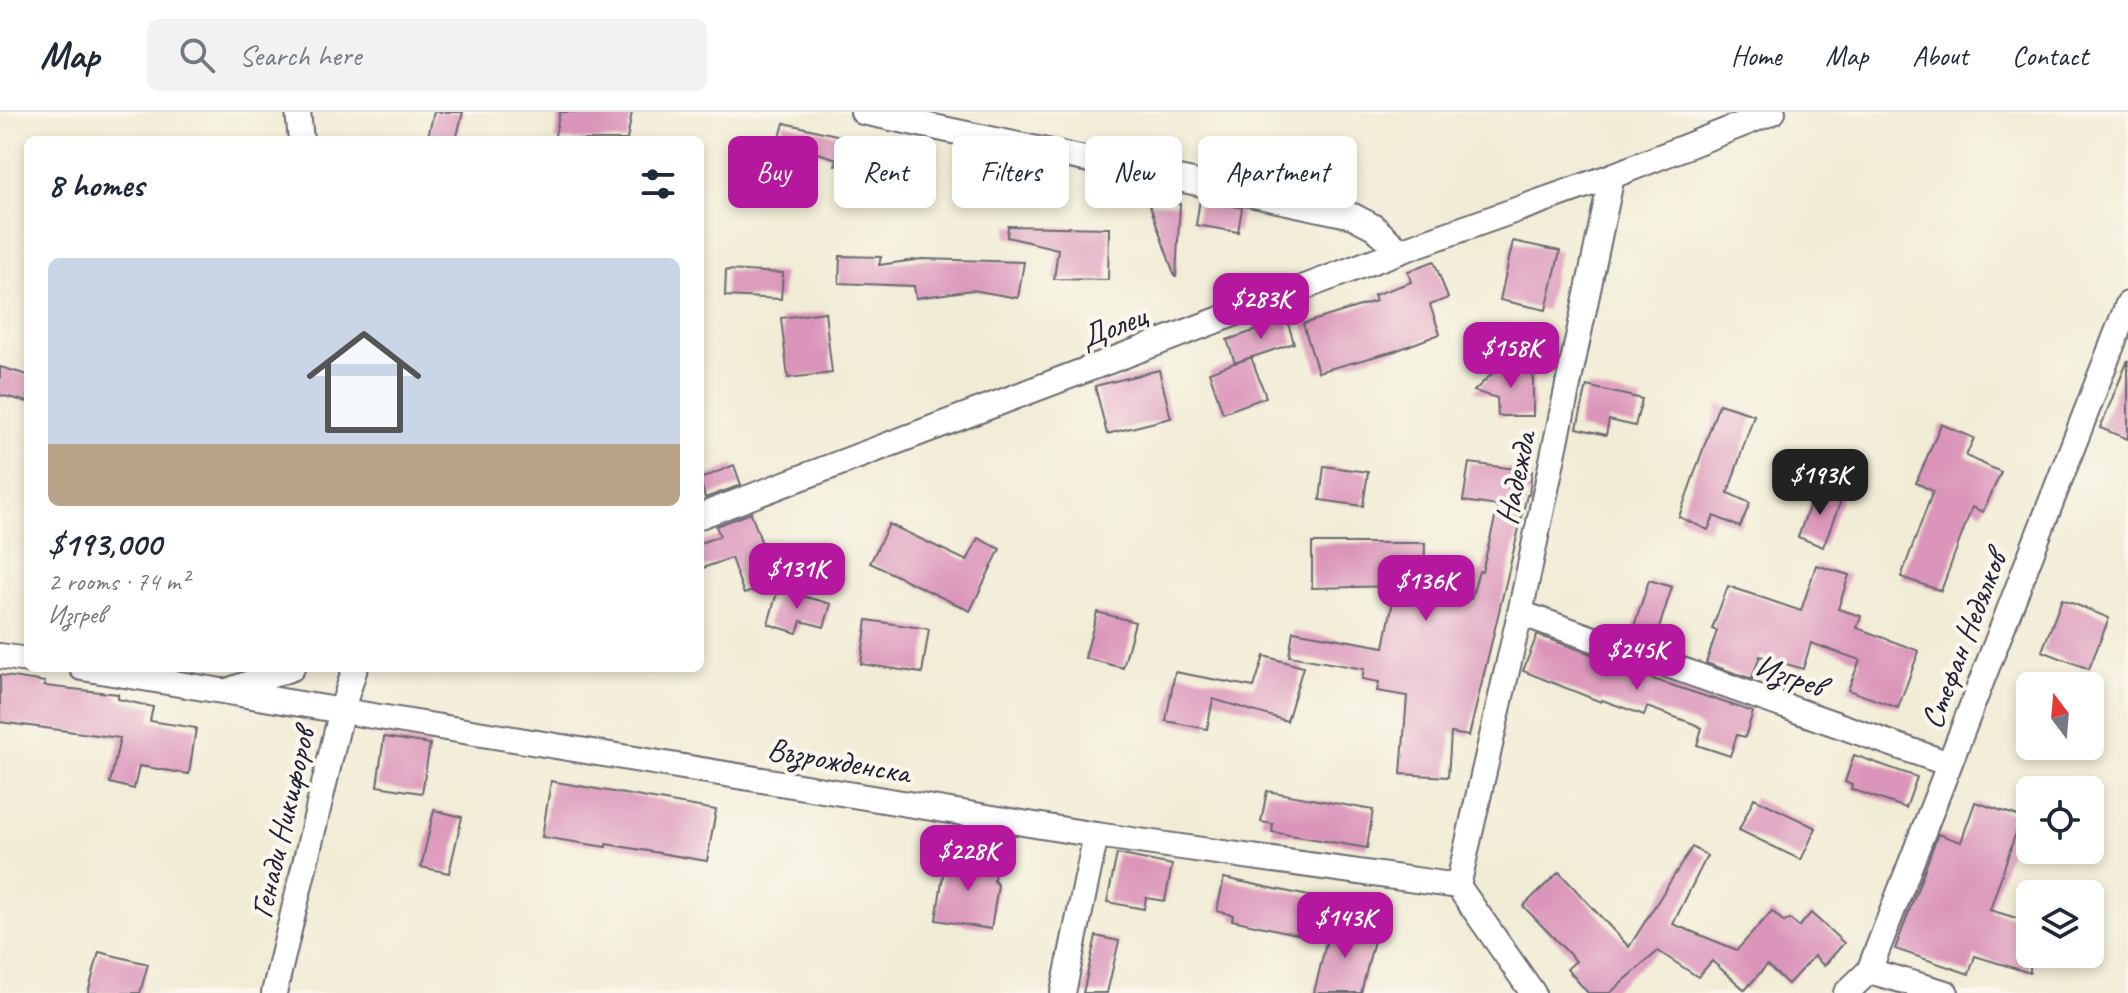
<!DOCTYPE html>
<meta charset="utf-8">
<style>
:root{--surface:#fff;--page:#f2f2f3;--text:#1f2937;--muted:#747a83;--line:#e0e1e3;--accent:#b5179e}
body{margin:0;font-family:Caveat,sans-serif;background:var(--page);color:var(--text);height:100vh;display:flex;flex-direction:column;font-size:30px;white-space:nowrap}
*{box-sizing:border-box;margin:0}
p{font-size:26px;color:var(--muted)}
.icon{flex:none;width:44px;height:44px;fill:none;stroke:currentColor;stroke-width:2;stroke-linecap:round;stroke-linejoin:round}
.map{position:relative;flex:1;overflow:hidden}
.sheet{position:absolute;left:24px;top:24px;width:680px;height:536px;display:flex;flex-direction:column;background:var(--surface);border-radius:12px;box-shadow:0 4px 12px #0003}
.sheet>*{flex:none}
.top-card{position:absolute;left:728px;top:24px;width:760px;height:72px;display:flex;gap:16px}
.needle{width:52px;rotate:344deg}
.controls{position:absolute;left:2016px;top:560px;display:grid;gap:16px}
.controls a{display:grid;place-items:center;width:88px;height:88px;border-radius:12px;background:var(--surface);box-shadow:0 4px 12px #0003;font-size:40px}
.price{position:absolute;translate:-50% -68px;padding:0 18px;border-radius:16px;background:var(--accent);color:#fff;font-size:26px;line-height:52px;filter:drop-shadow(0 2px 4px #0008)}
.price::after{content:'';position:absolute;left:50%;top:48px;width:24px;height:18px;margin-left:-12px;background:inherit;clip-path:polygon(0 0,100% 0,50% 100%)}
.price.active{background:#222;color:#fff}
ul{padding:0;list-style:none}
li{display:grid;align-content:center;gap:16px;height:424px;padding:0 24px}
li+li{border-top:2px solid var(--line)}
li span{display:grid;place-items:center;height:248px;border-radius:12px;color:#555}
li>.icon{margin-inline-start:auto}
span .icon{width:144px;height:144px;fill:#fffc;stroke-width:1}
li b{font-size:34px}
h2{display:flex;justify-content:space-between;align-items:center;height:96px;padding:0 24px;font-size:34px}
.tag{padding:0 28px;border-radius:12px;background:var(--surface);box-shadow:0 4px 12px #0003;font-size:28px;line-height:72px}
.tag.active{background:var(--accent);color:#fff}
header{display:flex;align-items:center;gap:48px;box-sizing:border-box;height:112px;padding:0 40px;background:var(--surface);border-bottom:2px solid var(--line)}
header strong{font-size:38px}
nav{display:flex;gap:44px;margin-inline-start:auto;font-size:28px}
.search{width:560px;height:72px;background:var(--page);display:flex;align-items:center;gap:20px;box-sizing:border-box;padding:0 28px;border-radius:12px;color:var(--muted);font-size:30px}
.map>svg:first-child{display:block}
.building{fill:#db95ba}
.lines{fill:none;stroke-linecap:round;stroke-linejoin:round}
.minor-casing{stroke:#6a6971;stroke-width:28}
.minor{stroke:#fff;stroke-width:24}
.labels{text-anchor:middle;stroke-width:8;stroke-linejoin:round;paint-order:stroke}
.street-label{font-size:32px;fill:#22223b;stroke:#fbf7ec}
</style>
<header>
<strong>Map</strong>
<div class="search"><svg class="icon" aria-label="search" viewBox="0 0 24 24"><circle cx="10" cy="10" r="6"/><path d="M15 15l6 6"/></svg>Search here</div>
<nav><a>Home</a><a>Map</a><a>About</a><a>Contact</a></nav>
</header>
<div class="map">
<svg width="2128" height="881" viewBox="0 0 2128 881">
<rect width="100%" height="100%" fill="#fbf7ec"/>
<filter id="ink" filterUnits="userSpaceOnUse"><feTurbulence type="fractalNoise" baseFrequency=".0125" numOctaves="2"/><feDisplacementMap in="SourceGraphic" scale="16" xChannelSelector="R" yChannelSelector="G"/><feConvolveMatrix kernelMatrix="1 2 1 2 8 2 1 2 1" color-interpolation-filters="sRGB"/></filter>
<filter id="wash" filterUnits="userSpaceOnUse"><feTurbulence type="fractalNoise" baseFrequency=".006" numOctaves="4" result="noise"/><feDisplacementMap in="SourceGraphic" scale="32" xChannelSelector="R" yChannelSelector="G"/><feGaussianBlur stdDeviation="1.8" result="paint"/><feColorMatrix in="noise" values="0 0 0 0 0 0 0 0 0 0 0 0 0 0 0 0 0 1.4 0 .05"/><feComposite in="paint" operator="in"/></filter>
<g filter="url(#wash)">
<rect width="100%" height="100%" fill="#f1ecd5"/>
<g id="blocks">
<g class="building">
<path d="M 434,0 L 463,0 L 456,28 L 427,28 Z"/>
<path d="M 560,0 L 632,0 L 627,28 L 554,28 Z"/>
<path d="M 784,11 L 906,39 L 900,62 L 835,53 L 837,47 L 779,29 Z"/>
<path d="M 973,44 L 1033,52 L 1029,80 L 969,72 Z"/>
<path d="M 1200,87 L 1242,96 L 1238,120 L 1196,113 Z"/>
<path d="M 1149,91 L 1180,92 L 1176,165 L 1175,165 Z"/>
<path d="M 1008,114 L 1109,116 L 1108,168 L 1054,167 L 1058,137 L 1007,125 Z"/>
<path d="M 1513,129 L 1560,139 L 1546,198 L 1500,188 Z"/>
<path d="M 840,144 L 881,145 L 879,153 L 922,147 L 1024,150 L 1018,186 L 972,178 L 916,186 L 914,174 L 839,171 Z"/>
<path d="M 1434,149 L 1448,186 L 1430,193 L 1440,222 L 1395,239 L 1318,260 L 1303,212 L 1376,189 L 1374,183 L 1411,170 L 1408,159 Z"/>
<path d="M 726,158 L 783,161 L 781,187 L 725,184 Z"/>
<path d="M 825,200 L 832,261 L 788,266 L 781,206 Z"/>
<path d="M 1287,208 L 1294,231 L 1235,251 L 1227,228 Z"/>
<path d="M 1251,245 L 1266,285 L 1223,301 L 1209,260 Z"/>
<path d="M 2128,248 L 2128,327 L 2100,316 Z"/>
<path d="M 1501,253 L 1533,253 L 1533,304 L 1498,304 L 1497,286 L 1474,279 Z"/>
<path d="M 0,255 L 28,263 L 28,290 L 0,283 Z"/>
<path d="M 1159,258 L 1171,306 L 1107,322 L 1095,274 Z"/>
<path d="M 1587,274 L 1642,287 L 1635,314 L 1609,308 L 1606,323 L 1577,316 Z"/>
<path d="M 1719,292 L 1754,303 L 1728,381 L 1750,391 L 1740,415 L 1714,404 L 1708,418 L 1679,405 Z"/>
<path d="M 1941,312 L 1974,326 L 1966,344 L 2001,360 L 1983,400 L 1972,395 L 1941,479 L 1901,465 L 1933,379 L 1916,371 Z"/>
<path d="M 1469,351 L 1532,359 L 1529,383 L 1527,383 L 1469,624 L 1451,621 L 1448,665 L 1401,662 L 1407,584 L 1377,579 L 1379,570 L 1362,567 L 1364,557 L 1289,544 L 1293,519 L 1384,535 L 1396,474 L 1312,476 L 1312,431 L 1425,431 L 1424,478 L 1471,487 L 1479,459 L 1482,460 L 1498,394 L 1463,389 Z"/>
<path d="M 734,353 L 741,373 L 705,386 L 700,367 Z"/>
<path d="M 1324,354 L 1368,360 L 1363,394 L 1320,388 Z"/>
<path d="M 1816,376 L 1842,386 L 1823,435 L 1798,425 Z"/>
<path d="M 751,401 L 776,471 L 744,482 L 731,446 L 700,457 L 700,431 L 720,424 L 716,414 Z"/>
<path d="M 889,412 L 967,449 L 978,426 L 1000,437 L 970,499 L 870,451 Z"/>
<path d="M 1816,453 L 1849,463 L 1838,497 L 1861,504 L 1857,516 L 1919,539 L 1898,596 L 1848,578 L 1860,548 L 1811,531 L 1803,557 L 1760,544 L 1752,567 L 1706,551 L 1717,519 L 1712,517 L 1728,474 L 1801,499 Z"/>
<path d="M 1649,468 L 1672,475 L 1654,532 L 1631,524 Z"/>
<path d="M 778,477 L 831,492 L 824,515 L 801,509 L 797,521 L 768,512 Z"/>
<path d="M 2062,487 L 2109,506 L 2089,557 L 2042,539 Z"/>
<path d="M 1097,500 L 1135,510 L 1123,556 L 1085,546 Z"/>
<path d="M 867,508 L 929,517 L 922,561 L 861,552 Z"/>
<path d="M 1537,523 L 1645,561 L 1644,564 L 1753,600 L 1745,625 L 1737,623 L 1730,644 L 1697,633 L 1702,616 L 1694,612 L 1647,595 L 1644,603 L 1602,588 L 1601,590 L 1523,559 Z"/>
<path d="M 1264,544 L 1303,555 L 1287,609 L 1213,587 L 1207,617 L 1166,609 L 1175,560 L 1254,575 Z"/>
<path d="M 0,563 L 45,570 L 44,574 L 118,582 L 118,587 L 153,595 L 150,609 L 196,616 L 189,662 L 139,654 L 134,677 L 110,671 L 120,626 L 0,610 Z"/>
<path d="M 384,625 L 430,632 L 422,681 L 377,674 Z"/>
<path d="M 1854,643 L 1917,665 L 1906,696 L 1851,677 L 1852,673 L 1845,670 Z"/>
<path d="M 551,669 L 716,698 L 707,749 L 606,732 L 606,735 L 542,725 Z"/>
<path d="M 1267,679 L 1373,698 L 1367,736 L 1272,720 L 1273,712 L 1261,710 Z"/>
<path d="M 1754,686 L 1816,716 L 1801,748 L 1739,718 Z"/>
<path d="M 1975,690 L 2021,705 L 1990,798 L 2030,810 L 2030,861 L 1975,844 L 1969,862 L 1895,837 L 1938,722 L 1961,730 Z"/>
<path d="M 434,698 L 462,705 L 449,761 L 421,755 Z"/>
<path d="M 1692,735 L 1707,744 L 1673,812 L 1737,838 L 1772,799 L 1784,810 L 1790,807 L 1799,815 L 1811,801 L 1844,831 L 1824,854 L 1814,844 L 1788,872 L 1767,853 L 1745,878 L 1712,849 L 1698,865 L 1658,839 L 1610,881 L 1588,881 L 1567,857 L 1576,849 L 1523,794 L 1559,760 L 1629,835 Z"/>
<path d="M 1117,742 L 1172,753 L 1165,789 L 1146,786 L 1144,797 L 1107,790 Z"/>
<path d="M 946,744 L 996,751 L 994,769 L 998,773 L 991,817 L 936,808 Z"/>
<path d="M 1224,766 L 1318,786 L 1310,825 L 1232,808 L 1233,803 L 1217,799 Z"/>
<path d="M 1331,810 L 1376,820 L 1361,881 L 1314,881 Z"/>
<path d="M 1096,824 L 1119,829 L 1107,881 L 1083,881 Z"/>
<path d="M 99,840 L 148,852 L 140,881 L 88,881 Z"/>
</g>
</g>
</g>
<g filter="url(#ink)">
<use href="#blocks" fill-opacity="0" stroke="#6a6971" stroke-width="2"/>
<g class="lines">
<defs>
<g id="minor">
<path d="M 298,0 L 301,28"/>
<path d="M 863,0 L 1353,104 L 1374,115 L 1400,139"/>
<path d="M 700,404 L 1400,139 L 1612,64 L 1773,0"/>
<path d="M 1520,501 L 1949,652"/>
<path d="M 0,544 L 28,548"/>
<path d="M 82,556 L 1096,723 L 1458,774 L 1533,881"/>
<path d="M 230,578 L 292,556"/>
<path d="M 1458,774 L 1520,501 L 1612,64"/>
<path d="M 1869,859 L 1946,881"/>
<path d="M 274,881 L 342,597 L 355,556"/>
<path d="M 1063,881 L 1096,723"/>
<path d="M 1846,881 L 1869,859 L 2128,192"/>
</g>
</defs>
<use href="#minor" class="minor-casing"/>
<use href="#minor" class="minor"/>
</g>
</g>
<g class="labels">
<g class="street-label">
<text transform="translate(1113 214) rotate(-21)" y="11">Долец</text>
<text transform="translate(1515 366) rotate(-78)" y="11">Надежда</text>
<text transform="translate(1963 528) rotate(-69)" y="11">Стефан Недялков</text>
<text transform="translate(1790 563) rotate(19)" y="11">Изгрев</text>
<text transform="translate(839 648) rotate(10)" y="11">Възрожденска</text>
<text transform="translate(282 711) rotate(-77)" y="11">Генади Никифоров</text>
</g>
</g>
</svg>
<div class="controls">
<a><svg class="needle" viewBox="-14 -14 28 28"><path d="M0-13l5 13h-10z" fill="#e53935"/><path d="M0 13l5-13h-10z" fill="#747a83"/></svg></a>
<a><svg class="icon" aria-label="locate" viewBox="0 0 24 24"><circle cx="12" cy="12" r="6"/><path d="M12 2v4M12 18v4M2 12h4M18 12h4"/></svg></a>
<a><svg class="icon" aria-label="layers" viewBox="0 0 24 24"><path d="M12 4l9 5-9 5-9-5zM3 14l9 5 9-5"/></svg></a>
</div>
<b class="price" style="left:1261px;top:229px">$283K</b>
<b class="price" style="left:1511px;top:278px">$158K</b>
<b class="price active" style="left:1820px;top:405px">$193K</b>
<b class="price" style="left:797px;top:499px">$131K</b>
<b class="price" style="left:1426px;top:511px">$136K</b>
<b class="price" style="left:1637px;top:580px">$245K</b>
<b class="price" style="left:968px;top:781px">$228K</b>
<b class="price" style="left:1345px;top:848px">$143K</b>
<div class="top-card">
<a class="tag active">Buy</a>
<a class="tag">Rent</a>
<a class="tag">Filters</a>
<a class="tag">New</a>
<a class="tag">Apartment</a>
</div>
<section class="sheet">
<h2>8 homes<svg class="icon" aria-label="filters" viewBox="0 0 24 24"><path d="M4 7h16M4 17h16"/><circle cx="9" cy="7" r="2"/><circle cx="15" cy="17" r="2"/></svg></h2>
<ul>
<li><span style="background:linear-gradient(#c9d6e8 75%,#b9a48a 0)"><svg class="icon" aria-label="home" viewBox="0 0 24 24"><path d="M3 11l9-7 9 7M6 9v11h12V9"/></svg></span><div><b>$193,000</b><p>2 rooms · 74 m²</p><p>Изгрев</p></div></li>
</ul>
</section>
</div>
